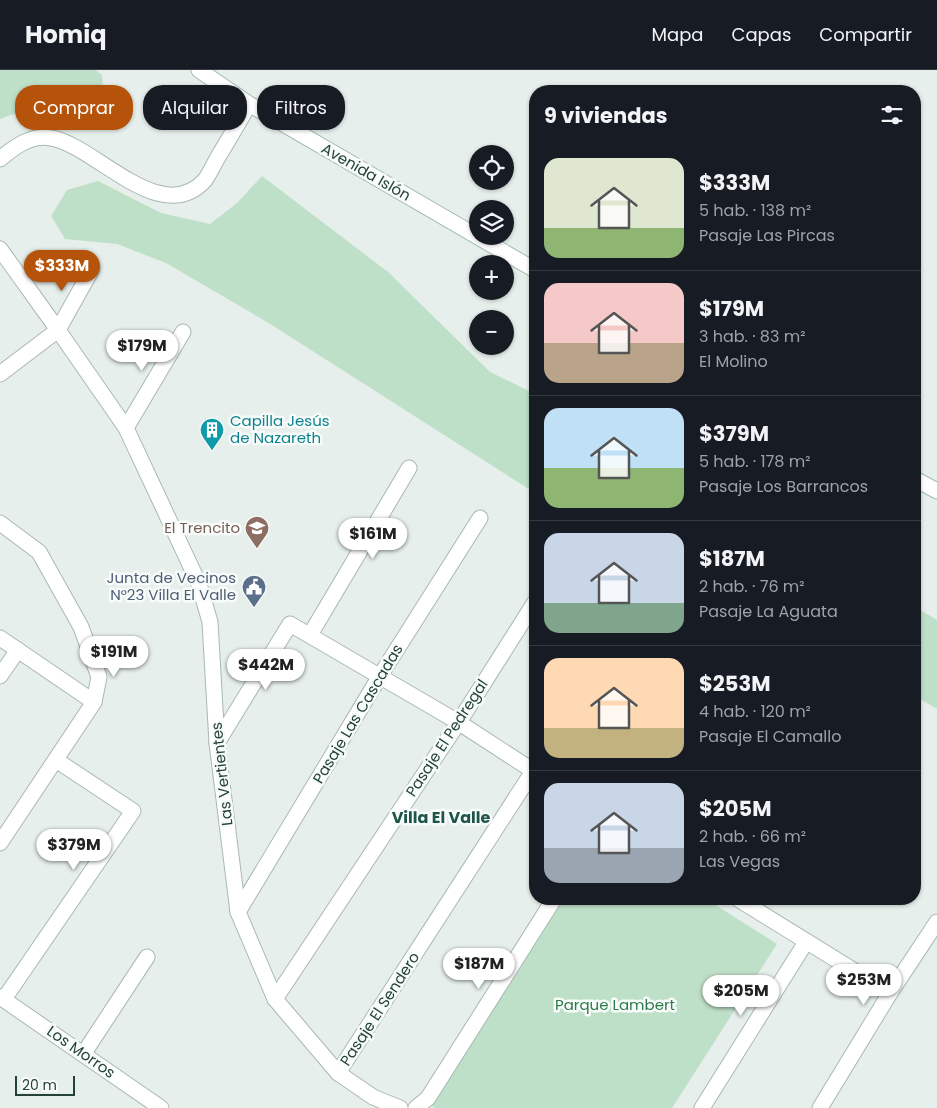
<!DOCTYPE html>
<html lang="es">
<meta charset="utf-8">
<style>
:root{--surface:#171b24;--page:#242831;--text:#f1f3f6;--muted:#9ea1a6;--line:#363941;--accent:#b45309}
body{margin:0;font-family:Poppins,sans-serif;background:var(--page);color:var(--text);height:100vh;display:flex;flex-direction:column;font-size:19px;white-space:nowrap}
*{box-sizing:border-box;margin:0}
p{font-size:16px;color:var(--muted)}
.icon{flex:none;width:28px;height:28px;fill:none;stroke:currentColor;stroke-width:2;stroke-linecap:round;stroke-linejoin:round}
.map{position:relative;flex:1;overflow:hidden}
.side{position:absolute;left:529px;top:15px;width:392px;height:820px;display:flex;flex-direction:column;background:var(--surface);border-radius:20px;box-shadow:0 1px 4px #0004}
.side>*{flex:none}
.top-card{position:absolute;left:15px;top:15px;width:439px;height:45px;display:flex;gap:10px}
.controls{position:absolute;left:469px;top:75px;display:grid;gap:10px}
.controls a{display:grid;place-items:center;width:45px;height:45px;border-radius:50%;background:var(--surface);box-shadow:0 1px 4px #0004;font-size:25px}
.scale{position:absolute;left:15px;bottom:12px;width:60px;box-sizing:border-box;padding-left:5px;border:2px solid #24423a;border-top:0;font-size:14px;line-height:18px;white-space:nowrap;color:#24423a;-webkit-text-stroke:4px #f7fbf9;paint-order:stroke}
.price{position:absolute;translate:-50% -42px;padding:0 11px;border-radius:18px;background:#fff;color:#222;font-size:16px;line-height:32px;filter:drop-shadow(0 1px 2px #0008)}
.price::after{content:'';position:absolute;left:50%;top:30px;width:15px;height:11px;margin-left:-8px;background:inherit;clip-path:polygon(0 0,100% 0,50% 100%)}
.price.on{background:var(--accent);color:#fff}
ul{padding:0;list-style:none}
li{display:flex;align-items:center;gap:15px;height:125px;padding:0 15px}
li+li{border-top:1px solid var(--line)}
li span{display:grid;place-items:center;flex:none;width:140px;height:100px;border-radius:15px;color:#555}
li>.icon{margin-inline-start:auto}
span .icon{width:60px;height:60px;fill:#fffc;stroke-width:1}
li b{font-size:21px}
h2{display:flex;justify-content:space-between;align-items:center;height:60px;padding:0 15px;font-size:21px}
.chip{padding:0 18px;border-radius:20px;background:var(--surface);box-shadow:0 1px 4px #0004;font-size:18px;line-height:45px}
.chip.on{background:var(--accent);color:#fff}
header{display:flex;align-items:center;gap:30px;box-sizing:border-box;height:70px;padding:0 25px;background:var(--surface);border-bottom:1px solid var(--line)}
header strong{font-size:24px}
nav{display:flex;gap:28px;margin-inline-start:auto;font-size:18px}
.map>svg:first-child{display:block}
.green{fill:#bfe0c8}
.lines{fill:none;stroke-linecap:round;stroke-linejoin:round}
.minor-casing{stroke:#a8b8b2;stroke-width:17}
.tertiary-casing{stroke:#a8b8b2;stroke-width:17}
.secondary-casing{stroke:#a4bbb3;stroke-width:17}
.minor{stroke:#fff;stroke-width:15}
.tertiary{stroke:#fff;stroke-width:15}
.secondary{stroke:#fff;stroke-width:15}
.labels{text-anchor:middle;stroke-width:5;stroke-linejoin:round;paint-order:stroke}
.street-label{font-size:15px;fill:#24423a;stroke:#f7fbf9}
.culture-label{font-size:15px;fill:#0d838f;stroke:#f7fbf9;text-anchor:start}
.education-label{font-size:15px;fill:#785e54;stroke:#f7fbf9;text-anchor:end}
.service-label{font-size:15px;fill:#4e5e75;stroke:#f7fbf9;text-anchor:end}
.park-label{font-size:15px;fill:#2d7a4b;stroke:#f7fbf9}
.neighbourhood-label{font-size:16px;font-weight:bold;fill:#1f5548;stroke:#f7fbf9}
</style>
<header>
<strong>Homiq</strong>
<nav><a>Mapa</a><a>Capas</a><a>Compartir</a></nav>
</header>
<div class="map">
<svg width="937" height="1038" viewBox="0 0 937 1038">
<rect width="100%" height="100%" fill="#e6efeb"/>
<g class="green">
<path d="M 0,0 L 96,0 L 102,5 L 103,21 L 93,38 L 25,40 L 0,49 Z"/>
<path d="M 262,106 L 388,202 L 490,302 L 535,324 L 535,423 L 267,252 L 166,193 L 117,174 L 65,169 L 51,146 L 67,120 L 98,111 L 161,143 L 210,154 L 237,133 Z"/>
<path d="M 915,537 L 937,550 L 937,639 L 915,626 Z"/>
<path d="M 560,829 L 706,829 L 777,874 L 672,1038 L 435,1038 L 429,1034 Z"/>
</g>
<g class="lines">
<defs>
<g id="minor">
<path d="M 92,199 L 58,260 L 126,358 L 199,514 L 210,552 L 217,673 L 238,842 L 275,929 L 338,1003 L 373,1027 L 400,1038"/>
<path d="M 126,358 L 183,262"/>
<path d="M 0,453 L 39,482 L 81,557 L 99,607 L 94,632 L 0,773"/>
<path d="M 310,565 L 409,398"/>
<path d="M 0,568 L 94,632"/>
<path d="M 0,606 L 18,580"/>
<path d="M 217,673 L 290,554 L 458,652 L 535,702"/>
<path d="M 738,829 L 890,923"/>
<path d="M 238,842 L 380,606 L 480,448"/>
<path d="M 4,929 L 133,741 L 56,690"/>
<path d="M 275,929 L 466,641 L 535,532"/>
<path d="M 84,983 L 147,887"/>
<path d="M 338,1003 L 535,698"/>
<path d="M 416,1038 L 428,1028 L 554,829"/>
<path d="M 702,1038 L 806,872"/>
<path d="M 820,1038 L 890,923 L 937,852"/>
</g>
<g id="tertiary">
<path d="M 0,89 C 14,77 32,64 51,68 C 95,75 161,159 205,110 C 210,103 214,94 218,87 C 229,69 239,52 249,34"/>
<path d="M 0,179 L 58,260 L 0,304"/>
<path d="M 0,927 L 161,1038"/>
</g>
<g id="secondary">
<path d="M 199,0 L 249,34 L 535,200"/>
<path d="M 915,409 L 937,421"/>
</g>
</defs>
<use href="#minor" class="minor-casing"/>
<use href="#tertiary" class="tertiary-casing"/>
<use href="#secondary" class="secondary-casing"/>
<use href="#minor" class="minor"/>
<use href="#tertiary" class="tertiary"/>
<use href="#secondary" class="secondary"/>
</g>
<defs>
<symbol id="building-pin" viewBox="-11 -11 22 30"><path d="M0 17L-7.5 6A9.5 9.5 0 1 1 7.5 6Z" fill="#0f9aa8" stroke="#f7fbf9"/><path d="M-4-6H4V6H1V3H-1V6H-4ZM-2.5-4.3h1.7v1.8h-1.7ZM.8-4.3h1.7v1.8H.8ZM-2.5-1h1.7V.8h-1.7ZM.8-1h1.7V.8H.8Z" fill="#fff"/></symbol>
<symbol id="school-pin" viewBox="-11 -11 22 30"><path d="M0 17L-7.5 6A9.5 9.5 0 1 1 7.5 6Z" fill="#8d6e63" stroke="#f7fbf9"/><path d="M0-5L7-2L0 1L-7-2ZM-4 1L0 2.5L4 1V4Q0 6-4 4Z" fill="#fff"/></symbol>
<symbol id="civic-pin" viewBox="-11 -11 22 30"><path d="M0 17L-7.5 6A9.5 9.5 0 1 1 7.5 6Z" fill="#5c6f8a" stroke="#f7fbf9"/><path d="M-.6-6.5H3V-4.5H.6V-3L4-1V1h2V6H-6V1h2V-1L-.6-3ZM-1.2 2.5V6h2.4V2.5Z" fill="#fff"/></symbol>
</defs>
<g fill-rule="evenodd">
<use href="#building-pin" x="198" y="346" width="28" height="38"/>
<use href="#school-pin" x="243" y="444" width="28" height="38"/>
<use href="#civic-pin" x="240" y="503" width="28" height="38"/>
</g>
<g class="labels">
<g class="street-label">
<text transform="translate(366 102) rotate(30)" y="5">Avenida Islón</text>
<text transform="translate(358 644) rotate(-59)" y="5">Pasaje Las Cascadas</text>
<text transform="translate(447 668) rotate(-57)" y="5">Pasaje El Pedregal</text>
<text transform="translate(222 704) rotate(-96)" y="5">Las Vertientes</text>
<text transform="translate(380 939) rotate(-57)" y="5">Pasaje El Sendero</text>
<text transform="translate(81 982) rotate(35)" y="5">Los Morros</text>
</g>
<g class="culture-label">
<text x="230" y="356">Capilla Jesús<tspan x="230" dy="17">de Nazareth</tspan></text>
</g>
<g class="education-label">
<text x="240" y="463">El Trencito</text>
</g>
<g class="service-label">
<text x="236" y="513">Junta de Vecinos<tspan x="236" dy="17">N°23 Villa El Valle</tspan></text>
</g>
<g class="park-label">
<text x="615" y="940">Parque Lambert</text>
</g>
<g class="neighbourhood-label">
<text x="441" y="753">Villa El Valle</text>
</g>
</g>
</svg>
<div class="controls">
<a><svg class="icon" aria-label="locate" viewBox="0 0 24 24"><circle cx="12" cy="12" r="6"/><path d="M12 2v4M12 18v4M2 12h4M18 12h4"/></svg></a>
<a><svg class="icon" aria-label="layers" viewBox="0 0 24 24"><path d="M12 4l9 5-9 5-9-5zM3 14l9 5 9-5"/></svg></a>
<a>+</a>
<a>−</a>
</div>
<div class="scale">20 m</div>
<b class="price on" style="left:62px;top:222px">$333M</b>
<b class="price" style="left:142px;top:302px">$179M</b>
<b class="price" style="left:373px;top:490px">$161M</b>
<b class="price" style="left:114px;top:608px">$191M</b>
<b class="price" style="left:266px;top:621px">$442M</b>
<b class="price" style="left:74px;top:801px">$379M</b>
<b class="price" style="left:479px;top:920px">$187M</b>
<b class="price" style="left:864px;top:936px">$253M</b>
<b class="price" style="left:741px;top:947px">$205M</b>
<div class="top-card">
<a class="chip on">Comprar</a>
<a class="chip">Alquilar</a>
<a class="chip">Filtros</a>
</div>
<section class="side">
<h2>9 viviendas<svg class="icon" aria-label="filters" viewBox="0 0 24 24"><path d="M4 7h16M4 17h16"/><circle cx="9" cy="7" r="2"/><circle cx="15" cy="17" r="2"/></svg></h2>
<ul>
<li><span style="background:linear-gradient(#dfe7d0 70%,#8fb573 0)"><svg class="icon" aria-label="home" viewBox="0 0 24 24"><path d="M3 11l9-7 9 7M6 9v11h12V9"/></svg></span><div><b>$333M</b><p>5 hab. · 138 m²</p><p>Pasaje Las Pircas</p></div></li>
<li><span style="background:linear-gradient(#f6c9c9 60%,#b9a48a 0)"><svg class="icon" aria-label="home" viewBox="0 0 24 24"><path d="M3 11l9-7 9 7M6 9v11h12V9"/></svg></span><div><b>$179M</b><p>3 hab. · 83 m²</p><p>El Molino</p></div></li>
<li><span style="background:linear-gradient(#bfe0f5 60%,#8fb573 0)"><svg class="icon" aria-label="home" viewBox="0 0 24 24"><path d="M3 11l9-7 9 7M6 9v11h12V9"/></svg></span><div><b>$379M</b><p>5 hab. · 178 m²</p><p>Pasaje Los Barrancos</p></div></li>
<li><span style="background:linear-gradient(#c9d6e8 70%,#7fa58c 0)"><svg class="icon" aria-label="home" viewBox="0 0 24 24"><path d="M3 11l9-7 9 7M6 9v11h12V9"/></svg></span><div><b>$187M</b><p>2 hab. · 76 m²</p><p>Pasaje La Aguata</p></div></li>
<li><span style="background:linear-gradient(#ffd9b3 70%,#c2b280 0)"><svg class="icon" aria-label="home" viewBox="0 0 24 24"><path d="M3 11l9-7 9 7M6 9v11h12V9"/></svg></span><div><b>$253M</b><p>4 hab. · 120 m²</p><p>Pasaje El Camallo</p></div></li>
<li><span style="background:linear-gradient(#c9d6e8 65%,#9aa5b1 0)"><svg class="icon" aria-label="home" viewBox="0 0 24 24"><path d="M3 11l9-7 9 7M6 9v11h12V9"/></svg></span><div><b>$205M</b><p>2 hab. · 66 m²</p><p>Las Vegas</p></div></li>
</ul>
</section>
</div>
